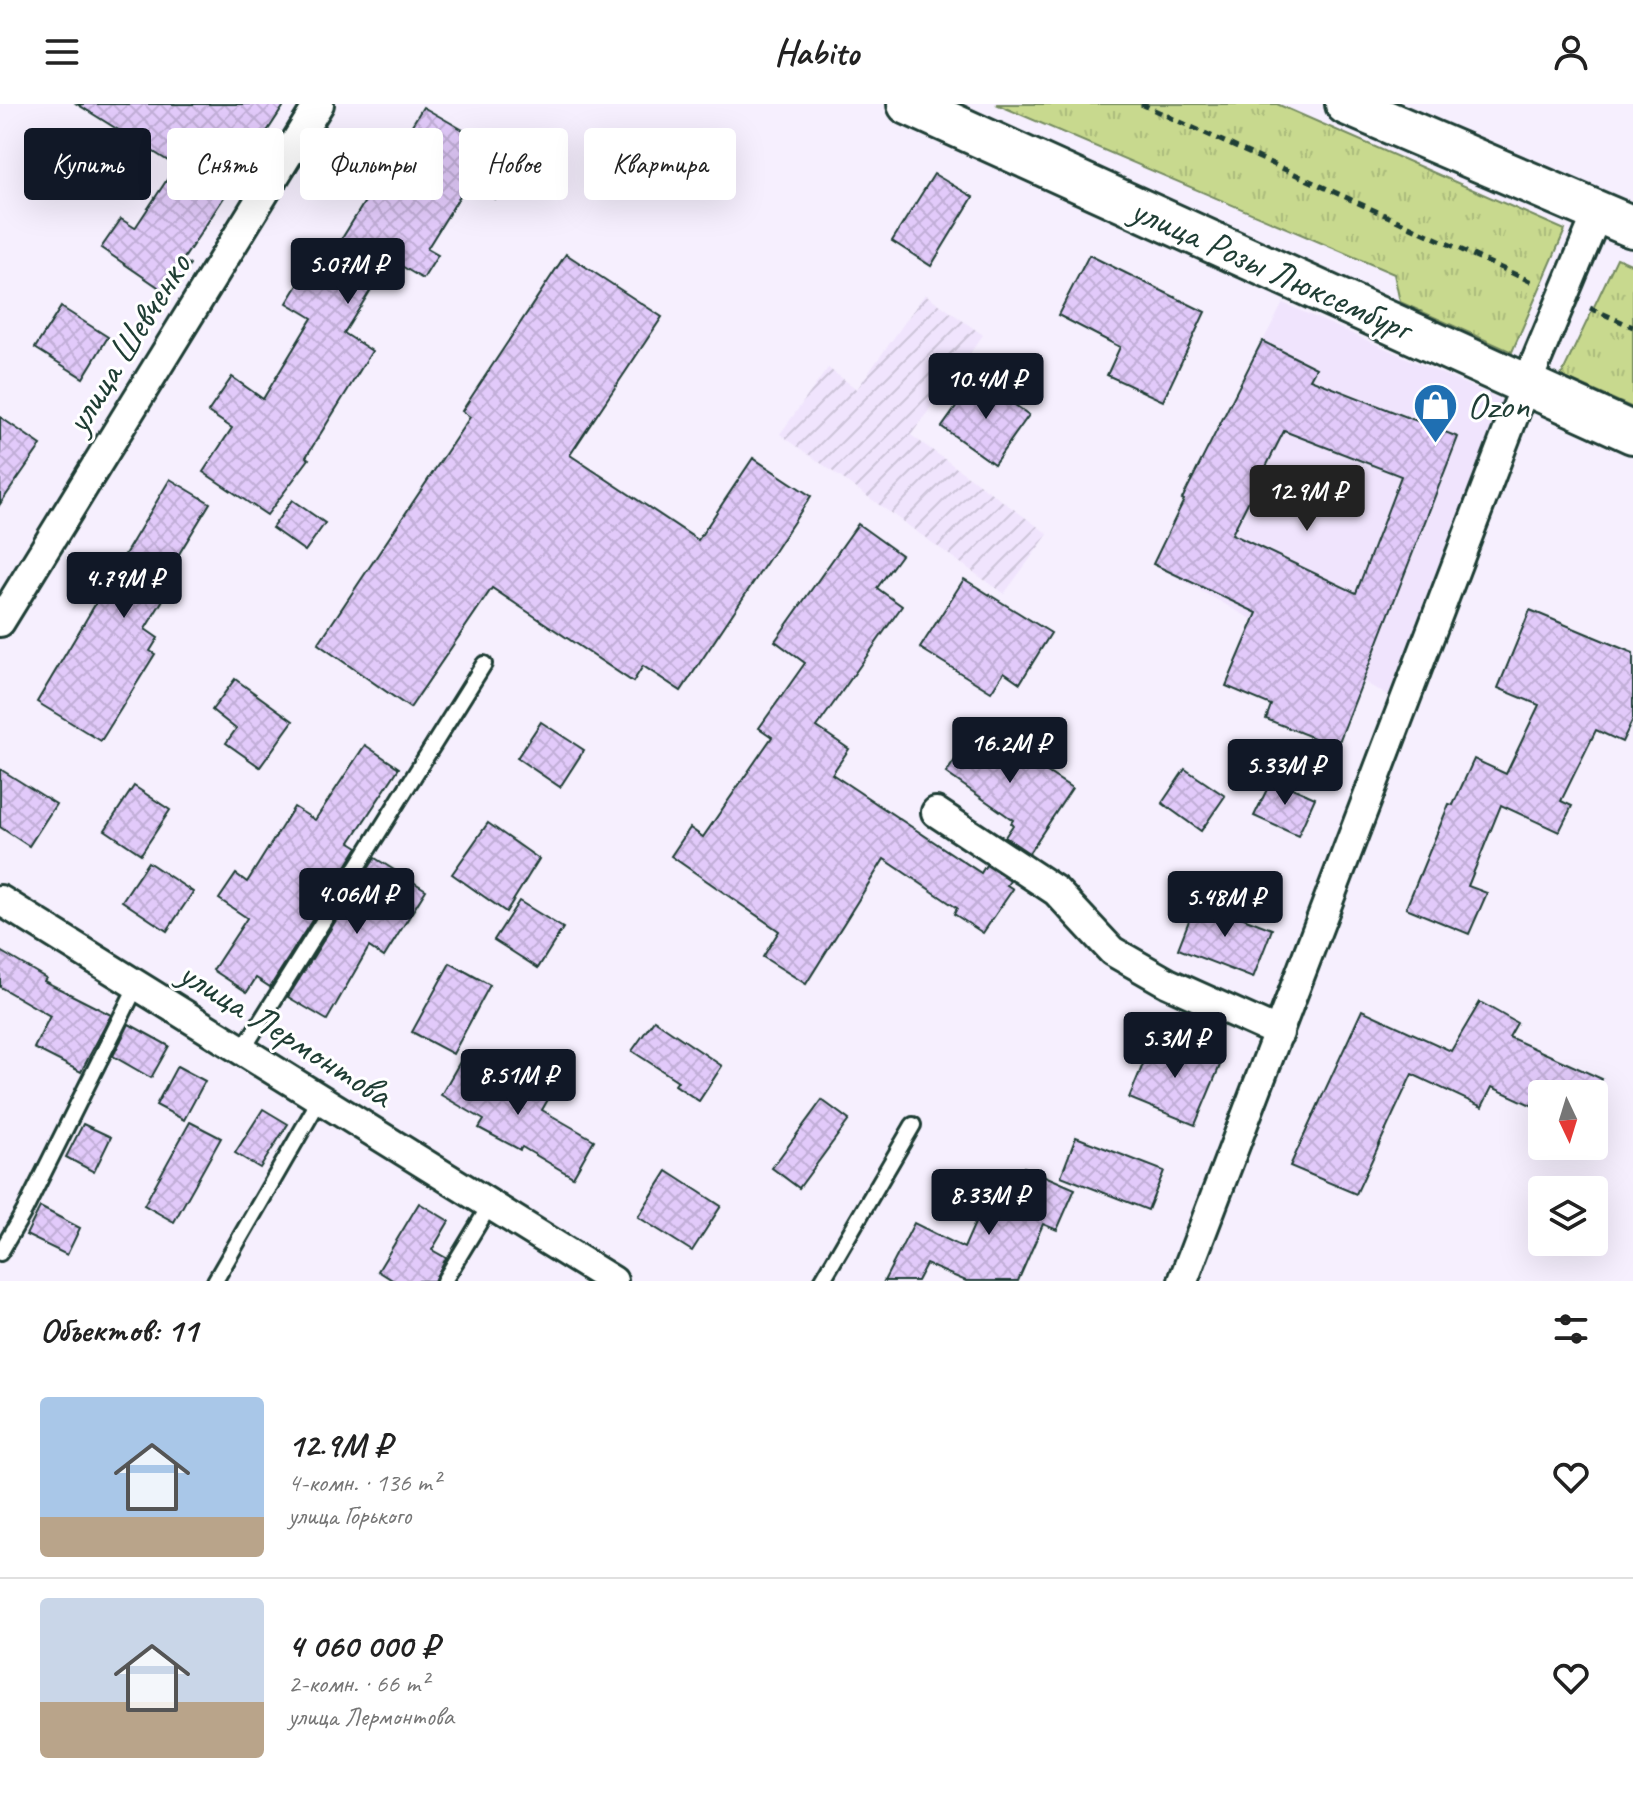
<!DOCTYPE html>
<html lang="ru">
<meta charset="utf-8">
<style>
:root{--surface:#fff;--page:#f2f2f2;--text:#222;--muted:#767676;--line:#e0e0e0;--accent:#111827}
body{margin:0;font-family:Caveat,sans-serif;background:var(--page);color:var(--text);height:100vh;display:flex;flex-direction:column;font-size:30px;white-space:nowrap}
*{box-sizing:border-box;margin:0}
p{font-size:26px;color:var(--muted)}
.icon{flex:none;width:44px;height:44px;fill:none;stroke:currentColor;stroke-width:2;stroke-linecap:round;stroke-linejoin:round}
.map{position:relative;height:1177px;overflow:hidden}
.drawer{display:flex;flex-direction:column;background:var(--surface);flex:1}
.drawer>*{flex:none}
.banner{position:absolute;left:24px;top:24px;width:800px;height:72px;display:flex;gap:16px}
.needle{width:52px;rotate:176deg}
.fabs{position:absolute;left:1528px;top:976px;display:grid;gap:16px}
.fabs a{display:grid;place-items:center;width:80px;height:80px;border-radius:8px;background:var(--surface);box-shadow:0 8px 32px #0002;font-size:40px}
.price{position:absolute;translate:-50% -68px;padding:0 18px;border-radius:8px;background:var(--accent);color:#fff;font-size:26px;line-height:52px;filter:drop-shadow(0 2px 4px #0008)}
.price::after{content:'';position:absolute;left:50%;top:48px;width:24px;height:18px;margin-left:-12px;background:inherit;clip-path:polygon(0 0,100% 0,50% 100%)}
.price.current{background:#222;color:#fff}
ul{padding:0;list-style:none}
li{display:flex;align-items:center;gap:24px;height:200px;padding:0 40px}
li+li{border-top:2px solid var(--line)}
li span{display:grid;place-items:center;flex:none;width:224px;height:160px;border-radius:8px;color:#555}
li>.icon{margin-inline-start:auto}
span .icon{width:96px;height:96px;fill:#fffc;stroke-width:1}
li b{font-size:34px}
h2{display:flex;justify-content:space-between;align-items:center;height:96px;padding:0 40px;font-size:34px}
.chip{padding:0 28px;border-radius:8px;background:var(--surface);box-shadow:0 8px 32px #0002;font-size:28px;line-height:72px}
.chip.current{background:var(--accent);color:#fff}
header{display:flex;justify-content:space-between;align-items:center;height:104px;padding:0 40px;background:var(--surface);font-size:36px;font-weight:700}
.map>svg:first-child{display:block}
.built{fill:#f0e4fd}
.industrial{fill:url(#industrial-furrows)}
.park{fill:url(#park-tufts);stroke:#748b61;stroke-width:2}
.building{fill:url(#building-cross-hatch);stroke:#1f3d34;stroke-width:2;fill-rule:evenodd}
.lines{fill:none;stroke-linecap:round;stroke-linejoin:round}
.service-casing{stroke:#1f3d34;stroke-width:20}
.minor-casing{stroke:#1f3d34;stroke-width:34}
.secondary-casing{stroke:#1f3d34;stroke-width:46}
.path{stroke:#1f3d34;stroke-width:5;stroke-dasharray:8 6;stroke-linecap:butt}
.service{stroke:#fff;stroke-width:14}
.minor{stroke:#fff;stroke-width:28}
.secondary{stroke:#fff;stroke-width:40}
.labels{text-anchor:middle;stroke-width:6;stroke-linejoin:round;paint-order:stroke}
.street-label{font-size:38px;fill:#1f3d34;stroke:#fff}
.poi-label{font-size:38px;fill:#1f3d34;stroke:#fff;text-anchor:start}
</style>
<header><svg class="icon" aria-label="menu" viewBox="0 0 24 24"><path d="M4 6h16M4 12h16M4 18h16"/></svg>Habito<svg class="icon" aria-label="person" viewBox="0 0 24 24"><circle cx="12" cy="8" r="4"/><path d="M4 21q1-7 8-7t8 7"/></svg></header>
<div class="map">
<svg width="1633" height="1177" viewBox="0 0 1633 1177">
<defs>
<pattern id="industrial-furrows" width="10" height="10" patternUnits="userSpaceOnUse" patternTransform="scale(2)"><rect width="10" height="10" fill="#f0e4fd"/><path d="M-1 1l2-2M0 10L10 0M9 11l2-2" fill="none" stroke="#cdc4d9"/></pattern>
<pattern id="park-tufts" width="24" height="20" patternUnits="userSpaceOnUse" patternTransform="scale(2)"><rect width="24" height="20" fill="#c8d98e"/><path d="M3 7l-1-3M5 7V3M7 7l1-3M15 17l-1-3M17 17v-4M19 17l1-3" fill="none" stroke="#abbb7b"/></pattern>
<pattern id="building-cross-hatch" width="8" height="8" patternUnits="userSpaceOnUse" patternTransform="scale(2)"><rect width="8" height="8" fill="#e2cafa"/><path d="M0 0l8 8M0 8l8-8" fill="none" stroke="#c1aed7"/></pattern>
</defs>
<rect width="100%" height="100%" fill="#f6effe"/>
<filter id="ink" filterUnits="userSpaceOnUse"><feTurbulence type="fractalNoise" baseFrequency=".0125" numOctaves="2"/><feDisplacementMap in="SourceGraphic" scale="16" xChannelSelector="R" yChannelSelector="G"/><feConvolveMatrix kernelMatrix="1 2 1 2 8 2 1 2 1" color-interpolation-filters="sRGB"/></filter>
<g filter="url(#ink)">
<path class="built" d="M 1283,199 L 1517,303 L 1405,601 L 1153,460 L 1226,307 Z"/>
<path class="industrial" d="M 925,190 L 983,231 L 911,331 L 1048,430 L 1004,490 L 780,330 L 828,264 L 857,285 Z"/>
<g class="park">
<path d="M 996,0 L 1277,0 L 1565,126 L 1512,248 L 1400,198 L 1394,170 Z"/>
<path d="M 1617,154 L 1633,161 L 1633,304 L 1561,272 Z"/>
</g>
<g class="building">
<path d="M 77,0 L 285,0 L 183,156 L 190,161 L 170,191 L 101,144 L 121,115 L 135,124 L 176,62 Z"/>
<path d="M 423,3 L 517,57 L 495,95 L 468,79 L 427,145 L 438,151 L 423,175 L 390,155 L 344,229 L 372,247 L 306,353 L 309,355 L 267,411 L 203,368 L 232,324 L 208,308 L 232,273 L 263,295 L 312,214 L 287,199 L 322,142 L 333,149 Z"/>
<path d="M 934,70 L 973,93 L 931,162 L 892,137 Z"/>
<path d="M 566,150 L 662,213 L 570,351 L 698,436 L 753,354 L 811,392 L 681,587 L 643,562 L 633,578 L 492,484 L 410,604 L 318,540 L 470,313 L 462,307 Z"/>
<path d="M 1089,151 L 1205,208 L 1163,297 L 1107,271 L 1120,243 L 1058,211 Z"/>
<path d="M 61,203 L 108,233 L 83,274 L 35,244 Z"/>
<path d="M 1262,237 L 1316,264 L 1310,275 L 1458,333 L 1337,643 L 1266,615 L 1271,601 L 1226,582 L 1257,509 L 1153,460 L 1184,396 L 1182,395 ZM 1284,327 L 1401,372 L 1356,489 L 1232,430 Z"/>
<path d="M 977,274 L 1029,311 L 994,360 L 942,323 Z"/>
<path d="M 0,313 L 41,341 L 0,400 Z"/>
<path d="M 170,375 L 210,399 L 168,468 L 177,473 L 145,525 L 158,534 L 150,547 L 155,550 L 101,637 L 37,598 Z"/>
<path d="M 292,396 L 325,419 L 305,447 L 272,424 Z"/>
<path d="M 858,420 L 901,451 L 877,484 L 902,502 L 817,623 L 849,645 L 832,670 L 981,769 L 986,761 L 1010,777 L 1007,781 L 1013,785 L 983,829 L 954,810 L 957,804 L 884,755 L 806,880 L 763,853 L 779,827 L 671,752 L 690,724 L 703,733 L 772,633 L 759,624 L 805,559 L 775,537 Z"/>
<path d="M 964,475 L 1051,529 L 1020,579 L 1004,568 L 991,588 L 920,544 Z"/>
<path d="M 1530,506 L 1633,549 L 1633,615 L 1622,638 L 1596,626 L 1561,697 L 1572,702 L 1559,728 L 1501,701 L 1468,782 L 1487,789 L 1469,830 L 1406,804 L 1449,700 L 1453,701 L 1474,655 L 1506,670 L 1539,601 L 1498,584 Z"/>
<path d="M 235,575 L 293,617 L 260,663 L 226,639 L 236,625 L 212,606 Z"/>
<path d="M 541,618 L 584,646 L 560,683 L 517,654 Z"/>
<path d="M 980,620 L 1012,642 L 1010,644 L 1072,684 L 1029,749 L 1005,733 L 1013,721 L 1011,719 L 1013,716 L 946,669 Z"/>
<path d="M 365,641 L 399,664 L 350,738 L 358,743 L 270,883 L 256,874 L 247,888 L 213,866 L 247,814 L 219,795 L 236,770 L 247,778 L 294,703 L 315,716 Z"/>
<path d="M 0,665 L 56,700 L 29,742 L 0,723 Z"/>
<path d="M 1185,665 L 1225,692 L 1201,727 L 1162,699 Z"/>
<path d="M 1272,675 L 1315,694 L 1298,732 L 1254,712 Z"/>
<path d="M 134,682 L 170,706 L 141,750 L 105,726 Z"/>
<path d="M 488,719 L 539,755 L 506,808 L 452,770 Z"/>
<path d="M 375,754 L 426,786 L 384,853 L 369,843 L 327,916 L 288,893 Z"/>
<path d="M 148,758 L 193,788 L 167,827 L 122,797 Z"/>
<path d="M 1197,796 L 1272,825 L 1253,874 L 1178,845 Z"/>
<path d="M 519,797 L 563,824 L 538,864 L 494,836 Z"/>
<path d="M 0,847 L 46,874 L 44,877 L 111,911 L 81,968 L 34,944 L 50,912 L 0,883 Z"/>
<path d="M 450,859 L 490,881 L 453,950 L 412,928 Z"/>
<path d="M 1480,898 L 1517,919 L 1509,933 L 1602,975 L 1594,994 L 1594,990 L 1542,990 L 1542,1006 L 1492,983 L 1482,1003 L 1412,970 L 1356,1090 L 1290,1062 L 1362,906 L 1451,947 Z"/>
<path d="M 654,916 L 722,962 L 699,997 L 675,981 L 678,977 L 632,947 Z"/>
<path d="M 129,920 L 169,942 L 151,974 L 113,952 Z"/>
<path d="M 1155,931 L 1221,959 L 1195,1021 L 1129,994 Z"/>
<path d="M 461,956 L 504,980 L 509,970 L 550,992 L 542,1006 L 594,1036 L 573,1073 L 522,1043 L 520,1046 L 479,1024 L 484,1016 L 441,991 Z"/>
<path d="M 177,962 L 205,977 L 184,1016 L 156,1001 Z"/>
<path d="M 822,996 L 849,1016 L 799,1084 L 772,1064 Z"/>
<path d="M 263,1005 L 288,1020 L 260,1064 L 235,1049 Z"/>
<path d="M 190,1018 L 221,1034 L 174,1118 L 144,1101 Z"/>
<path d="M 83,1020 L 111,1033 L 94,1068 L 66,1053 Z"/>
<path d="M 1076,1033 L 1164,1067 L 1148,1106 L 1061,1072 Z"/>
<path d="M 1024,1063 L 1075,1085 L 1057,1126 L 1043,1120 L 1018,1177 L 966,1177 L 926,1160 L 917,1177 L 884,1177 L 914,1119 L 964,1144 L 982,1103 L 1002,1112 Z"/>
<path d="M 667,1067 L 721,1102 L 692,1147 L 638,1113 Z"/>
<path d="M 419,1099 L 449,1117 L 432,1146 L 446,1154 L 434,1177 L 394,1177 L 378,1167 Z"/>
<path d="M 40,1103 L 80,1124 L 67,1151 L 26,1131 Z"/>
</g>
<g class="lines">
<defs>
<g id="service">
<path d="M 242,947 L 484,560"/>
<path d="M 0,1149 L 25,1106 L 137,881"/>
<path d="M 215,1177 L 320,995"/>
<path d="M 444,1177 L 490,1101"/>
<path d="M 822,1177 L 913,1021"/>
</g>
<g id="minor">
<path d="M 0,518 L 319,0"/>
<path d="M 936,708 L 1056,787 L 1112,847 L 1168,879 L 1279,929"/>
<path d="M 0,796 L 613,1177"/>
<path d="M 1183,1177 L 1517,303 L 1598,108"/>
</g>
<g id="secondary">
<path d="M 908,0 L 1633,329"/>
<path d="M 1346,0 L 1633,123"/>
</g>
</defs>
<use href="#service" class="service-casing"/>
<use href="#minor" class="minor-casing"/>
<use href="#secondary" class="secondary-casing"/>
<g class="path">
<path d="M 1141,0 L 1534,179"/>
<path d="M 1590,204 L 1633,223"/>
</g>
<use href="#service" class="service"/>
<use href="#minor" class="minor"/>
<use href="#secondary" class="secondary"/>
</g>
</g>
<defs>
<symbol id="shop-pin" viewBox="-11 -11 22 30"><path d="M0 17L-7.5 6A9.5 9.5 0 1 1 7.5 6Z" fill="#1f6fb2" stroke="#fff"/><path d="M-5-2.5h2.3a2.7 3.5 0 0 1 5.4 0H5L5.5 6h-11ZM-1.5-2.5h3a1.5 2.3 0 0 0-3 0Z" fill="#fff"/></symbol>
</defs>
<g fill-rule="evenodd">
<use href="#shop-pin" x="1410" y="276" width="51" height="69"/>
</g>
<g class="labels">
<g class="street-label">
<text transform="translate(1271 164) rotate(24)" y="13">улица Розы Люксембург</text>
<text transform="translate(127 239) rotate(-58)" y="13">улица Шевченко</text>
<text transform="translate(286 929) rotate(32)" y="13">улица Лермонтова</text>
</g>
<g class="poi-label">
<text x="1467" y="314">Ozon</text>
</g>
</g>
</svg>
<div class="fabs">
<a><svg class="needle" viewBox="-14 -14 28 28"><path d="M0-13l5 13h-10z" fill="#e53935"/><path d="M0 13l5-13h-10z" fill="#767676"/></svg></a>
<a><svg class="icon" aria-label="layers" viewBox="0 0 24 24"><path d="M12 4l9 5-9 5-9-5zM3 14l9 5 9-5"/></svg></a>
</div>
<b class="price" style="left:348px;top:202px">5.07M ₽</b>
<b class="price" style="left:986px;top:317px">10.4M ₽</b>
<b class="price current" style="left:1307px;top:429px">12.9M ₽</b>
<b class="price" style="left:124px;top:516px">4.79M ₽</b>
<b class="price" style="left:1010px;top:681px">16.2M ₽</b>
<b class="price" style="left:1285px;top:703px">5.33M ₽</b>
<b class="price" style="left:357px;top:832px">4.06M ₽</b>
<b class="price" style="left:1225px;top:835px">5.48M ₽</b>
<b class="price" style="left:1175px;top:976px">5.3M ₽</b>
<b class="price" style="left:518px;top:1013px">8.51M ₽</b>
<b class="price" style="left:989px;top:1133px">8.33M ₽</b>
<div class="banner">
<a class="chip current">Купить</a>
<a class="chip">Снять</a>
<a class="chip">Фильтры</a>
<a class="chip">Новое</a>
<a class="chip">Квартира</a>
</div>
</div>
<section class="drawer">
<h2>Объектов: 11<svg class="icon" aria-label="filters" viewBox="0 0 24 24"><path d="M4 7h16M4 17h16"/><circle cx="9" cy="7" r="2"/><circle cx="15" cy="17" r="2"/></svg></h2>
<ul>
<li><span style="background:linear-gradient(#a9c7e8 75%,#b9a48a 0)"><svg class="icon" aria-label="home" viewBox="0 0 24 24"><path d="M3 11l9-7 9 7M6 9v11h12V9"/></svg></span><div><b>12.9M ₽</b><p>4-комн. · 136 m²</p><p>улица Горького</p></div><svg class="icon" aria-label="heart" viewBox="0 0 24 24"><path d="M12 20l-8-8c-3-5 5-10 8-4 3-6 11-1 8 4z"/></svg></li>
<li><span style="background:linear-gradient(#c9d6e8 65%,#b9a48a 0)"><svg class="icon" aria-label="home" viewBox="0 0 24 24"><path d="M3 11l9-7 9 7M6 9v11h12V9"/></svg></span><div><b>4 060 000 ₽</b><p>2-комн. · 66 m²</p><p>улица Лермонтова</p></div><svg class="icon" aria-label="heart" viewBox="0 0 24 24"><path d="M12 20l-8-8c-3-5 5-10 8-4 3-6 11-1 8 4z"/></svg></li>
</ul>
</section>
